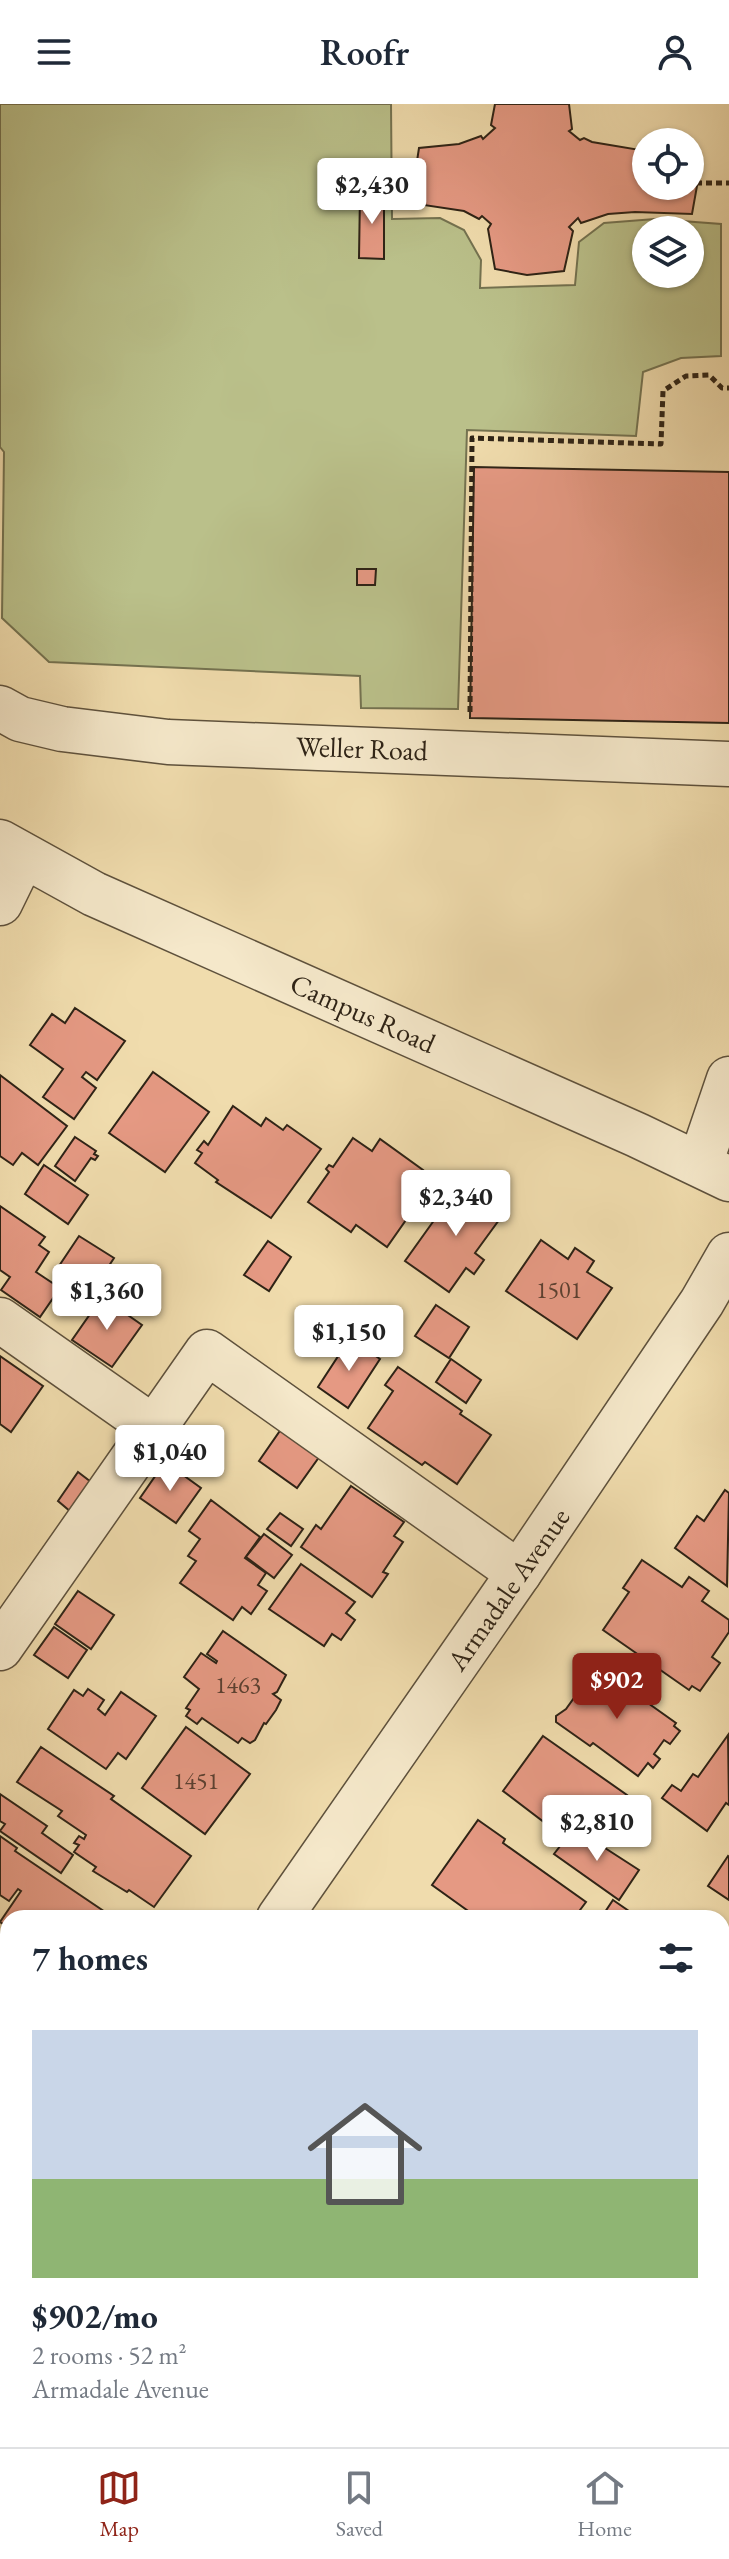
<!DOCTYPE html>
<meta charset="utf-8">
<style>
:root{--surface:#fff;--page:#f6f6f7;--text:#1f2937;--muted:#747a83;--line:#e0e1e3;--accent:#8f2418}
body{margin:0;font-family:"EB Garamond",serif;background:var(--page);color:var(--text);height:100vh;display:flex;flex-direction:column;font-size:30px;white-space:nowrap}
*{box-sizing:border-box;margin:0}
p{font-size:26px;color:var(--muted)}
.icon{flex:none;width:44px;height:44px;fill:none;stroke:currentColor;stroke-width:2;stroke-linecap:round;stroke-linejoin:round}
.map{position:relative;flex:1;overflow:hidden}
.side{position:absolute;left:0px;top:1806px;width:730px;height:538px;display:flex;flex-direction:column;background:var(--surface);border-radius:24px 24px 0 0;box-shadow:0 2px 6px #0004}
.side>*{flex:none}
.controls{position:absolute;left:632px;top:24px;display:grid;gap:16px}
.controls a{display:grid;place-items:center;width:72px;height:72px;border-radius:50%;background:var(--surface);box-shadow:0 2px 6px #0004;font-size:40px}
.price{position:absolute;translate:-50% -68px;padding:0 18px;border-radius:8px;background:#fff;color:#222;font-size:26px;line-height:52px;filter:drop-shadow(0 2px 4px #0008)}
.price::after{content:'';position:absolute;left:50%;top:48px;width:24px;height:18px;margin-left:-12px;background:inherit;clip-path:polygon(0 0,100% 0,50% 100%)}
.price.active{background:var(--accent);color:#fff}
ul{padding:0;list-style:none}
li{display:grid;align-content:center;gap:16px;height:424px;padding:0 32px}
li span{display:grid;place-items:center;height:248px;border-radius:0px;color:#555}
li>.icon{margin-inline-start:auto}
span .icon{width:144px;height:144px;fill:#fffc;stroke-width:1}
li b{font-size:34px}
h2{display:flex;justify-content:space-between;align-items:center;height:96px;padding:0 32px;font-size:34px}
header{display:flex;justify-content:space-between;align-items:center;height:104px;padding:0 32px;background:var(--surface);font-size:36px;font-weight:600}
.tab-bar{display:flex;justify-content:space-around;align-items:center;height:112px;border-top:2px solid var(--line);background:var(--surface);font-size:22px;color:var(--muted)}
.tab-bar a{display:grid;justify-items:center;gap:4px}
.tab-bar .active{color:var(--accent)}
.map>svg:first-child{display:block}
.green{fill:#bac08a;stroke:#747250;stroke-width:2;fill-rule:evenodd}
.building{fill:#e59983;stroke:#2e2316;stroke-width:2}
.lines{fill:none;stroke-linecap:round;stroke-linejoin:round}
.minor-casing{stroke:#5e513c;stroke-width:47}
.path{stroke:#2e2316;stroke-width:5;stroke-dasharray:6 4;stroke-linecap:butt}
.minor{stroke:#f5e8ca;stroke-width:44}
.labels{text-anchor:middle;stroke-width:8;stroke-linejoin:round;paint-order:stroke}
.number-label{font-size:24px;fill:#5c4031}
.street-label{font-size:28px;fill:#2e2316;stroke:#f5e8ca}
</style>
<header><svg class="icon" aria-label="menu" viewBox="0 0 24 24"><path d="M4 6h16M4 12h16M4 18h16"/></svg>Roofr<svg class="icon" aria-label="person" viewBox="0 0 24 24"><circle cx="12" cy="8" r="4"/><path d="M4 21q1-7 8-7t8 7"/></svg></header>
<div class="map">
<svg width="729" height="2343" viewBox="0 0 729 2343">
<rect width="100%" height="100%" fill="#f0dcad"/>
<filter id="stains"><feTurbulence type="fractalNoise" baseFrequency=".0025" numOctaves="4"/><feColorMatrix values="0 0 0 0 .2 0 0 0 0 .09 0 0 0 0 .02 0 0 0 .5 -.17"/></filter>
<radialGradient id="worn" r=".72"><stop offset=".6" stop-color="#630" stop-opacity="0"/><stop offset="1" stop-color="#630" stop-opacity=".3"/></radialGradient>
<path class="green" d="M 0,0 L 391,0 L 392,115 L 440,114 L 464,126 L 481,156 L 480,184 L 575,181 L 579,138 L 604,119 L 655,115 L 721,120 L 721,252 L 681,254 L 643,268 L 636,332 L 467,326 L 458,605 L 361,604 L 360,572 L 49,558 L 2,514 L 4,348 L 0,343 ZM 646,126 L 690,126 L 690,170 L 646,170 Z"/>
<g class="building">
<path d="M 495,0 L 569,0 L 572,25 L 569,27 L 580,36 L 584,34 L 592,38 L 646,47 L 646,82 L 690,82 L 690,47 L 694,47 L 697,82 L 692,110 L 635,108 L 608,110 L 581,119 L 578,114 L 569,123 L 573,127 L 564,167 L 527,171 L 495,165 L 488,125 L 491,120 L 482,112 L 479,115 L 464,107 L 417,100 L 415,70 L 419,44 L 459,40 L 481,32 L 483,35 L 495,24 L 491,21 Z"/>
<path d="M 360,90 L 384,90 L 384,155 L 359,154 Z"/>
<path d="M 474,363 L 729,368 L 729,619 L 470,614 Z"/>
<path d="M 357,465 L 376,465 L 375,481 L 357,481 Z"/>
<path d="M 75,904 L 125,937 L 97,976 L 86,968 L 82,973 L 96,984 L 74,1015 L 43,993 L 63,965 L 30,941 L 52,910 L 65,919 Z"/>
<path d="M 153,968 L 209,1008 L 165,1068 L 109,1029 Z"/>
<path d="M 0,971 L 67,1022 L 38,1061 L 22,1049 L 13,1061 L 0,1052 Z"/>
<path d="M 233,1002 L 261,1022 L 266,1014 L 283,1026 L 287,1021 L 321,1045 L 271,1114 L 216,1078 L 218,1076 L 195,1059 L 202,1049 L 197,1046 L 204,1037 L 208,1041 Z"/>
<path d="M 75,1033 L 96,1047 L 94,1050 L 98,1052 L 95,1056 L 91,1054 L 75,1077 L 55,1062 Z"/>
<path d="M 353,1034 L 372,1047 L 380,1035 L 423,1066 L 415,1077 L 427,1086 L 387,1143 L 356,1121 L 351,1128 L 308,1098 L 329,1068 L 326,1065 L 329,1061 L 333,1063 Z"/>
<path d="M 44,1061 L 88,1091 L 68,1120 L 25,1090 Z"/>
<path d="M 476,1083 L 507,1105 L 475,1149 L 484,1156 L 474,1170 L 466,1164 L 449,1188 L 405,1157 L 455,1087 L 468,1095 Z"/>
<path d="M 0,1102 L 45,1133 L 39,1141 L 49,1148 L 36,1168 L 60,1184 L 40,1213 L 1,1186 L 10,1173 L 0,1166 Z"/>
<path d="M 79,1132 L 114,1154 L 92,1188 L 57,1165 Z"/>
<path d="M 541,1136 L 568,1155 L 575,1144 L 594,1157 L 587,1168 L 612,1184 L 577,1235 L 506,1187 Z"/>
<path d="M 268,1137 L 291,1153 L 269,1187 L 244,1171 Z"/>
<path d="M 102,1193 L 142,1221 L 112,1263 L 72,1236 Z"/>
<path d="M 436,1201 L 469,1223 L 449,1254 L 415,1232 Z"/>
<path d="M 350,1234 L 380,1255 L 348,1304 L 318,1283 Z"/>
<path d="M 0,1252 L 43,1282 L 11,1328 L 0,1320 Z"/>
<path d="M 451,1255 L 481,1276 L 466,1299 L 436,1278 Z"/>
<path d="M 398,1263 L 462,1307 L 460,1310 L 491,1331 L 457,1380 L 425,1358 L 422,1361 L 368,1324 L 393,1287 L 385,1281 Z"/>
<path d="M 284,1321 L 322,1349 L 297,1384 L 259,1357 Z"/>
<path d="M 165,1358 L 201,1384 L 176,1419 L 140,1394 Z"/>
<path d="M 78,1368 L 91,1378 L 71,1408 L 58,1397 Z"/>
<path d="M 351,1382 L 404,1418 L 394,1432 L 403,1438 L 383,1468 L 388,1470 L 372,1493 L 301,1443 L 316,1421 L 321,1425 Z"/>
<path d="M 725,1386 L 729,1389 L 727,1482 L 675,1444 L 697,1412 L 704,1417 Z"/>
<path d="M 211,1396 L 260,1433 L 245,1454 L 266,1469 L 258,1481 L 267,1487 L 251,1510 L 242,1503 L 233,1516 L 180,1479 L 196,1457 L 188,1452 L 200,1435 L 189,1427 Z"/>
<path d="M 280,1409 L 303,1425 L 291,1442 L 267,1425 Z"/>
<path d="M 264,1430 L 292,1451 L 274,1474 L 246,1453 Z"/>
<path d="M 642,1456 L 682,1483 L 689,1473 L 709,1487 L 702,1497 L 729,1516 L 729,1528 L 712,1553 L 720,1559 L 700,1587 L 692,1582 L 689,1586 L 603,1526 L 629,1488 L 623,1484 Z"/>
<path d="M 301,1460 L 355,1498 L 346,1509 L 355,1516 L 341,1536 L 332,1530 L 324,1542 L 269,1505 Z"/>
<path d="M 78,1487 L 114,1511 L 91,1545 L 55,1520 Z"/>
<path d="M 54,1523 L 87,1546 L 68,1574 L 34,1551 Z"/>
<path d="M 223,1527 L 286,1571 L 277,1588 L 273,1590 L 281,1596 L 276,1606 L 266,1620 L 264,1619 L 255,1636 L 250,1639 L 242,1634 L 238,1639 L 202,1614 L 197,1620 L 186,1612 L 190,1606 L 186,1604 L 199,1585 L 184,1573 L 201,1549 L 216,1559 L 217,1557 L 207,1550 Z"/>
<path d="M 593,1560 L 676,1619 L 674,1622 L 680,1627 L 670,1640 L 664,1636 L 654,1650 L 660,1655 L 653,1664 L 648,1659 L 638,1672 L 593,1639 L 590,1642 L 556,1618 L 556,1612 L 566,1605 L 581,1584 L 578,1581 Z"/>
<path d="M 88,1585 L 104,1596 L 98,1605 L 105,1611 L 121,1588 L 156,1612 L 126,1655 L 118,1649 L 106,1665 L 48,1625 L 74,1586 L 83,1592 Z"/>
<path d="M 186,1623 L 250,1670 L 205,1730 L 142,1684 Z"/>
<path d="M 728,1631 L 729,1701 L 726,1699 L 707,1727 L 662,1694 L 672,1681 L 681,1687 L 693,1670 L 698,1673 Z"/>
<path d="M 543,1632 L 627,1691 L 611,1715 L 604,1709 L 588,1732 L 566,1716 L 557,1728 L 503,1687 Z"/>
<path d="M 41,1643 L 114,1692 L 111,1695 L 191,1752 L 154,1803 L 129,1786 L 127,1788 L 93,1767 L 96,1763 L 74,1748 L 79,1741 L 74,1739 L 79,1732 L 84,1735 L 86,1731 L 58,1712 L 62,1707 L 17,1678 Z"/>
<path d="M 0,1690 L 47,1722 L 42,1729 L 73,1751 L 61,1769 L 0,1727 L 5,1720 L 0,1717 Z"/>
<path d="M 478,1716 L 505,1735 L 503,1739 L 586,1798 L 574,1814 L 478,1814 L 432,1781 Z"/>
<path d="M 574,1724 L 639,1766 L 619,1796 L 554,1750 Z"/>
<path d="M 0,1732 L 17,1744 L 15,1747 L 114,1814 L 8,1814 L 8,1823 L 0,1818 L 21,1787 L 18,1785 L 9,1797 L 0,1791 Z"/>
<path d="M 728,1752 L 729,1753 L 729,1796 L 708,1782 Z"/>
<path d="M 613,1796 L 639,1814 L 601,1814 Z"/>
<path d="M 0,1856 L 8,1862 L 8,1941 L 1,1950 Z"/>
<path d="M 722,1871 L 729,1876 L 729,1928 L 722,1924 Z"/>
<path d="M 728,1952 L 729,1952 L 729,1978 L 722,1973 L 722,1961 Z"/>
<path d="M 722,2000 L 729,2005 L 729,2081 L 722,2076 Z"/>
<path d="M 722,2131 L 729,2135 L 729,2166 L 722,2177 Z"/>
<path d="M 48,2336 L 156,2336 L 152,2343 L 56,2343 Z"/>
<path d="M 159,2336 L 173,2336 L 185,2343 L 154,2343 Z"/>
<path d="M 227,2336 L 249,2336 L 259,2343 L 222,2343 Z"/>
<path d="M 359,2336 L 395,2336 L 390,2343 L 368,2343 Z"/>
<path d="M 448,2336 L 509,2336 L 520,2343 L 458,2343 Z"/>
<path d="M 565,2336 L 623,2336 L 618,2343 L 602,2343 L 598,2340 L 596,2343 L 575,2343 Z"/>
</g>
<g class="lines">
<defs>
<g id="minor">
<path d="M 0,604 L 20,615 L 62,625 L 168,638 L 729,660"/>
<path d="M 0,738 L 94,790 L 637,1031 L 729,1075"/>
<path d="M 0,799 L 23,752"/>
<path d="M 700,1060 L 729,975"/>
<path d="M 0,1216 L 154,1324"/>
<path d="M 0,1544 L 207,1248 L 519,1469"/>
<path d="M 279,1814 L 519,1469 L 702,1198 L 729,1151"/>
<path d="M 0,2216 L 8,2205"/>
</g>
</defs>
<use href="#minor" class="minor-casing"/>
<g class="path">
<path d="M 696,79 L 729,79"/>
<path d="M 470,608 L 472,334 L 661,340 L 663,287 L 686,272 L 709,271 L 722,284 L 729,284"/>
</g>
<use href="#minor" class="minor"/>
</g>
<g class="labels">
<g class="number-label">
<text x="559" y="1194">1501</text>
<text x="238" y="1589">1463</text>
<text x="196" y="1685">1451</text>
</g>
<g class="street-label">
<text transform="translate(362 644) rotate(2)" y="10">Weller Road</text>
<text transform="translate(363 909) rotate(24)" y="10">Campus Road</text>
<text transform="translate(508 1485) rotate(-55)" y="10">Armadale Avenue</text>
</g>
</g>
<rect width="100%" height="100%" filter="url(#stains)"/>
<rect width="100%" height="100%" fill="url(#worn)"/>
</svg>
<div class="controls">
<a><svg class="icon" aria-label="locate" viewBox="0 0 24 24"><circle cx="12" cy="12" r="6"/><path d="M12 2v4M12 18v4M2 12h4M18 12h4"/></svg></a>
<a><svg class="icon" aria-label="layers" viewBox="0 0 24 24"><path d="M12 4l9 5-9 5-9-5zM3 14l9 5 9-5"/></svg></a>
</div>
<b class="price" style="left:372px;top:122px">$2,430</b>
<b class="price" style="left:456px;top:1134px">$2,340</b>
<b class="price" style="left:107px;top:1228px">$1,360</b>
<b class="price" style="left:349px;top:1269px">$1,150</b>
<b class="price" style="left:170px;top:1389px">$1,040</b>
<b class="price active" style="left:617px;top:1617px">$902</b>
<b class="price" style="left:597px;top:1759px">$2,810</b>
<section class="side">
<h2>7 homes<svg class="icon" aria-label="filters" viewBox="0 0 24 24"><path d="M4 7h16M4 17h16"/><circle cx="9" cy="7" r="2"/><circle cx="15" cy="17" r="2"/></svg></h2>
<ul>
<li><span style="background:linear-gradient(#c9d6e8 60%,#8fb573 0)"><svg class="icon" aria-label="home" viewBox="0 0 24 24"><path d="M3 11l9-7 9 7M6 9v11h12V9"/></svg></span><div><b>$902/mo</b><p>2 rooms · 52 m²</p><p>Armadale Avenue</p></div></li>
</ul>
</section>
</div>
<nav class="tab-bar">
<a class="active"><svg class="icon" aria-label="map" viewBox="0 0 24 24"><path d="M3 6l6-2 6 2 6-2v14l-6 2-6-2-6 2zM9 4v14M15 6v14"/></svg>Map</a>
<a><svg class="icon" aria-label="saved" viewBox="0 0 24 24"><path d="M7 4h10v16l-5-4-5 4z"/></svg>Saved</a>
<a><svg class="icon" aria-label="home" viewBox="0 0 24 24"><path d="M3 11l9-7 9 7M6 9v11h12V9"/></svg>Home</a>
</nav>
